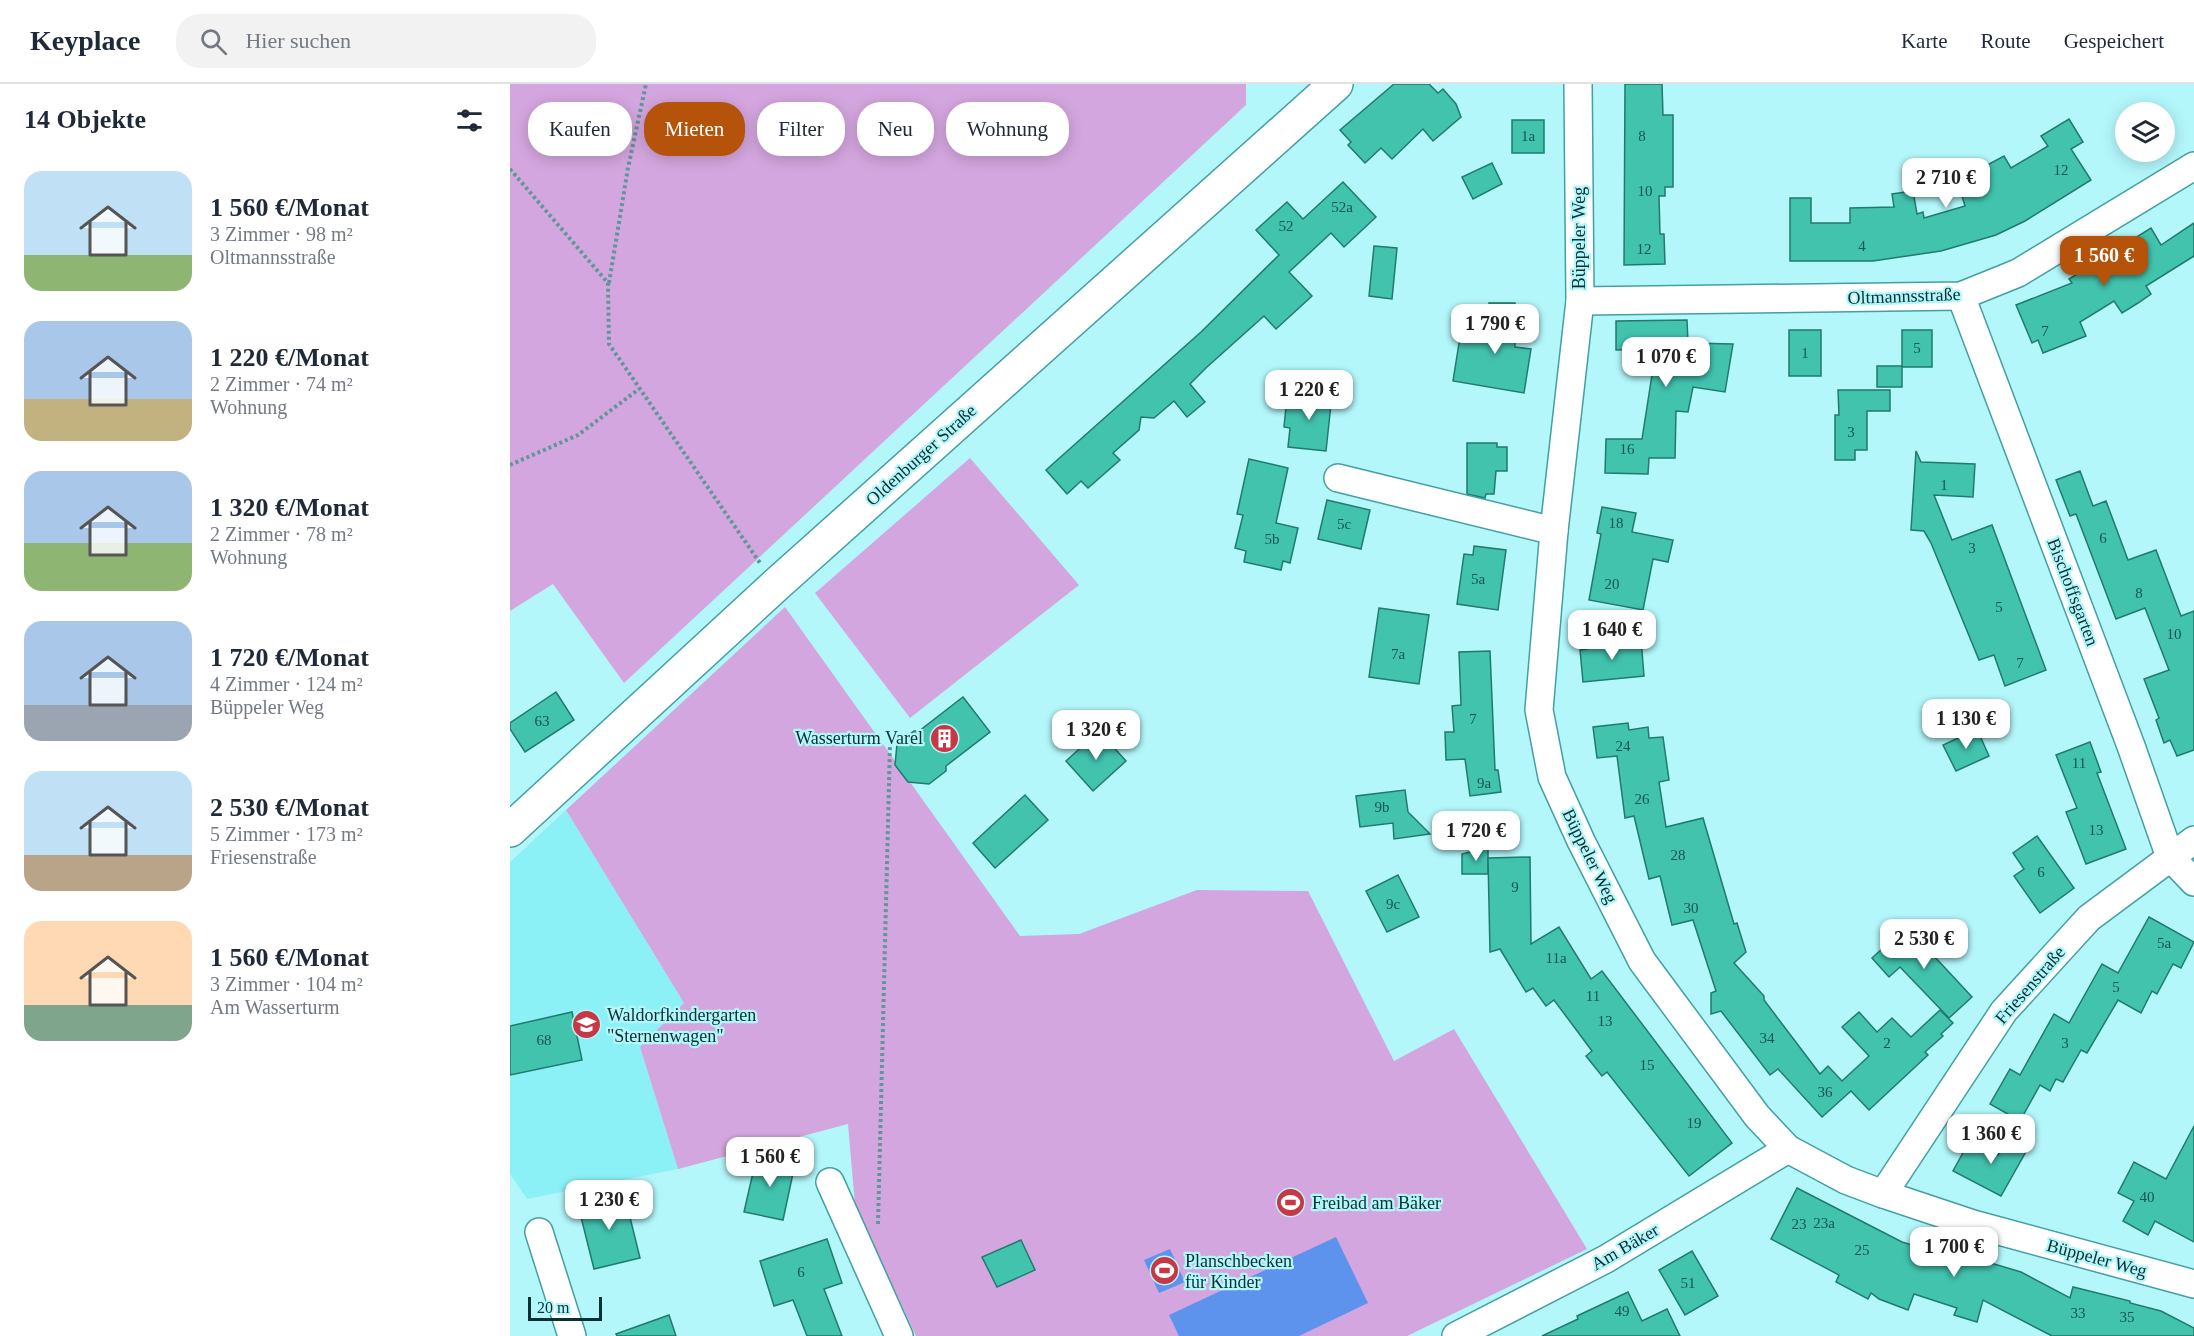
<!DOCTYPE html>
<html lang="de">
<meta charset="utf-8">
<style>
:root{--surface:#fff;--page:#f2f2f3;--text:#1f2937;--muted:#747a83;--line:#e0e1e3;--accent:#b45309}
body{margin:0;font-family:"Times New Roman",serif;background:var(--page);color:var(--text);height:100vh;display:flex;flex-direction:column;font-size:22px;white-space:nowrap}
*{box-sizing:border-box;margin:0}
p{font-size:20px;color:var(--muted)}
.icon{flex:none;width:33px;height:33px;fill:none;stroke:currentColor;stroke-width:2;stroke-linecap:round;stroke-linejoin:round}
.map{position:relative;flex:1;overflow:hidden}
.drawer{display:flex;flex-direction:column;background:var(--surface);width:510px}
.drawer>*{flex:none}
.top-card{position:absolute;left:18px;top:18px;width:570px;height:54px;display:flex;gap:12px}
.controls{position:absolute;left:1605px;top:18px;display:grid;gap:12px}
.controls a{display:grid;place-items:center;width:60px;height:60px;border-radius:50%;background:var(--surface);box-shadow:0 3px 15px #0003;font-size:30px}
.scale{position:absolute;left:18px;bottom:15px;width:74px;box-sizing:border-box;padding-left:6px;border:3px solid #093032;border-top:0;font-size:16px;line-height:21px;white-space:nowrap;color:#093032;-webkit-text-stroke:4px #b3f7fb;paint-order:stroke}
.price{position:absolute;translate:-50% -51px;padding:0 14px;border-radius:12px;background:#fff;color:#222;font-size:20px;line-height:39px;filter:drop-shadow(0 2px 3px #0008)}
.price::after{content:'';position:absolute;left:50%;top:36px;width:18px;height:14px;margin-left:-9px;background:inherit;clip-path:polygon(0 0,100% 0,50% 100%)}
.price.active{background:var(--accent);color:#fff}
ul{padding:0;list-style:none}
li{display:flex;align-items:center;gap:18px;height:150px;padding:0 24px}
li span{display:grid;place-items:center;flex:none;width:168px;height:120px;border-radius:18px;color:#555}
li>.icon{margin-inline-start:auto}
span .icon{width:72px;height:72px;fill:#fffc;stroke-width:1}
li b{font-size:26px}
h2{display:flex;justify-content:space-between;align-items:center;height:72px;padding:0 24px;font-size:26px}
.tag{padding:0 21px;border-radius:24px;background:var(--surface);box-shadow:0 3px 15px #0003;font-size:21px;line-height:54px}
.tag.active{background:var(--accent);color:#fff}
header{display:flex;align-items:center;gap:36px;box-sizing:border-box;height:84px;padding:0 30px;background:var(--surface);border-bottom:2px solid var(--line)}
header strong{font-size:28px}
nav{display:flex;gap:33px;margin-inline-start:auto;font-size:21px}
.search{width:420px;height:54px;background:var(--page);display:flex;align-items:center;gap:15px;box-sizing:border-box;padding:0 21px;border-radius:24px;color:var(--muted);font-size:22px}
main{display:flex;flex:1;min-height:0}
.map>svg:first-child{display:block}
.built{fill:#8bf1f6}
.green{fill:#d4a6df}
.water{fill:#5d93ec}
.building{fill:#42c3ae;stroke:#207b6c;stroke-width:1.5}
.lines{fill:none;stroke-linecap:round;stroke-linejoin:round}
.minor-casing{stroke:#449fa3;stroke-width:30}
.major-casing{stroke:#449fa3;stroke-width:36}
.path{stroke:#609699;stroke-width:4;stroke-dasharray:3 3;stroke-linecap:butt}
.minor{stroke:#fff;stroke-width:27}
.major{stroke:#fff;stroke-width:33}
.labels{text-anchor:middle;stroke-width:4.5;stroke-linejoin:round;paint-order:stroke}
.number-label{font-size:15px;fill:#175551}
.street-label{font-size:18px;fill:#093032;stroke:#b3f7fb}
.poi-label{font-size:18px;fill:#093032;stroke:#b3f7fb;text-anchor:start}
</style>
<header>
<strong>Keyplace</strong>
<div class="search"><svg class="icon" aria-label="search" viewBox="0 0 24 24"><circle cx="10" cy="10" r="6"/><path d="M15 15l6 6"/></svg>Hier suchen</div>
<nav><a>Karte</a><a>Route</a><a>Gespeichert</a></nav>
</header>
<main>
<section class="drawer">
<h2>14 Objekte<svg class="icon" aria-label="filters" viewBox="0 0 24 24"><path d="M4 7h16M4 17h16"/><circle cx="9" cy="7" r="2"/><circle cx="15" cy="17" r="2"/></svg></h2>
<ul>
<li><span style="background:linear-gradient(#bfe0f5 70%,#8fb573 0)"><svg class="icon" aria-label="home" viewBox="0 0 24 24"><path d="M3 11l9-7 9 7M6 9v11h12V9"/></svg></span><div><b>1 560 €/Monat</b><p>3 Zimmer · 98 m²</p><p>Oltmannsstraße</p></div></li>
<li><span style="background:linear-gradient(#a9c7e8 65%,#c2b280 0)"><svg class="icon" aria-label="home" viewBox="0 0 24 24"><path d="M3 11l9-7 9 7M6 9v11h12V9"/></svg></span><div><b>1 220 €/Monat</b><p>2 Zimmer · 74 m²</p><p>Wohnung</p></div></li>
<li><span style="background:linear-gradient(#a9c7e8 60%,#8fb573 0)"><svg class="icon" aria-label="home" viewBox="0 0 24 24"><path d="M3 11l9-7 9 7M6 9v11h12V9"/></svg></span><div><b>1 320 €/Monat</b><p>2 Zimmer · 78 m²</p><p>Wohnung</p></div></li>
<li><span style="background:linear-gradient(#a9c7e8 70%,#9aa5b1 0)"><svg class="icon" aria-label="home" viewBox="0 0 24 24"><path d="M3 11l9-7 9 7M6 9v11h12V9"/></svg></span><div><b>1 720 €/Monat</b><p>4 Zimmer · 124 m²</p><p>Büppeler Weg</p></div></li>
<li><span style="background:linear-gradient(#bfe0f5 70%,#b9a48a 0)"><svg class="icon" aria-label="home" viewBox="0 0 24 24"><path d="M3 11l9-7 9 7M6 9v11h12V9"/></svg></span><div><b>2 530 €/Monat</b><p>5 Zimmer · 173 m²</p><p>Friesenstraße</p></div></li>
<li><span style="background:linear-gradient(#ffd9b3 70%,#7fa58c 0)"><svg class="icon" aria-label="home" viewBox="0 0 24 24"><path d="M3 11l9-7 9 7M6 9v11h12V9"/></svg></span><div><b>1 560 €/Monat</b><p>3 Zimmer · 104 m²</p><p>Am Wasserturm</p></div></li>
</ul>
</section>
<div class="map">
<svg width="1684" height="1252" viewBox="0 0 1684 1252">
<rect width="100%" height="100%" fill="#b3f7fb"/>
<path class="built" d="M 56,726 L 174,919 L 130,963 L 168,1085 L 17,1115 L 0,1090 L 0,778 Z"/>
<g class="green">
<path d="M 0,0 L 736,0 L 736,21 L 114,599 L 43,500 L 0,527 Z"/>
<path d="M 460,374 L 569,501 L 400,634 L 305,509 Z"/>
<path d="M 275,523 L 510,852 L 569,850 L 687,806 L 798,807 L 884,977 L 944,945 L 1077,1165 L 897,1252 L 406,1252 L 345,1121 L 338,1040 L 168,1085 L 130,963 L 174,919 L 56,726 Z"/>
</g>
<g class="water">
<path d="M 826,1153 L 858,1219 L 789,1252 L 669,1252 L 659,1231 Z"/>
<path d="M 660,1165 L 675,1198 L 649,1209 L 634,1176 Z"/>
</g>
<g class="building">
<path d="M 884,0 L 919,0 L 928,9 L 933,5 L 946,20 L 951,33 L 923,57 L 913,45 L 882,75 L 871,64 L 855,79 L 838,61 L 841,58 L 830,46 Z"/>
<path d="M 1115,0 L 1152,0 L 1153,31 L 1163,31 L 1163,103 L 1155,103 L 1155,112 L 1149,112 L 1150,150 L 1154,150 L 1155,180 L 1114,181 Z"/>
<path d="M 1559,35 L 1573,58 L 1561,65 L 1581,96 L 1515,137 L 1486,151 L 1431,167 L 1363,177 L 1280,177 L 1280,114 L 1301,114 L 1301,139 L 1340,139 L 1340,124 L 1384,123 L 1382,110 L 1403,107 L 1407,130 L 1413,128 L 1414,134 L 1455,122 L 1446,92 L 1470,85 L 1494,72 L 1501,84 L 1538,62 L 1531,52 Z"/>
<rect x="1002" y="36" width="32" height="33"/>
<path d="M 982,79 L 992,100 L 963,115 L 952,93 Z"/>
<path d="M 833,98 L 866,133 L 834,163 L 821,149 L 779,188 L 802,212 L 766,245 L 754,232 L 697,283 L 680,300 L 695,318 L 677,333 L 664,317 L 644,334 L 631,333 L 629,346 L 603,369 L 610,376 L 578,404 L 571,397 L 557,410 L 536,386 L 691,248 L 769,171 L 746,146 L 777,118 L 793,135 Z"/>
<path d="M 1684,139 L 1684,172 L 1636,202 L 1641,210 L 1628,219 L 1612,229 L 1604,217 L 1570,238 L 1576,252 L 1533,269 L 1528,256 L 1522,259 L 1506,221 L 1562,199 L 1559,195 L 1641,144 L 1651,161 Z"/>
<path d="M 864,162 L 887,164 L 882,215 L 859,212 Z"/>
<path d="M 979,219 L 1005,219 L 1005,263 L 1021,265 L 1014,309 L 943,297 L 950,253 L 980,258 Z"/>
<path d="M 1177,236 L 1178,259 L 1223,260 L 1215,308 L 1183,303 L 1178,328 L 1166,327 L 1165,374 L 1139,374 L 1138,390 L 1095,389 L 1096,355 L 1132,355 L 1146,265 L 1106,266 L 1106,237 Z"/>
<rect x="1279" y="246" width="32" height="46"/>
<rect x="1392" y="246" width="30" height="37"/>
<rect x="1367" y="282" width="25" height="21"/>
<path d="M 1328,306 L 1380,306 L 1380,327 L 1357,327 L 1357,366 L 1345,366 L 1345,376 L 1325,376 L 1325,331 L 1329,331 Z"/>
<path d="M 784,307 L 822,311 L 816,367 L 778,363 L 780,344 L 774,343 L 776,323 L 782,324 Z"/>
<path d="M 957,359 L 987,359 L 987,363 L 997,363 L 997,387 L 986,387 L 984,410 L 976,410 L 975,414 L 957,410 Z"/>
<path d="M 1406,367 L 1411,378 L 1465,380 L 1463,413 L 1424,411 L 1442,456 L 1482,441 L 1536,586 L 1495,602 L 1484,571 L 1469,576 L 1421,459 L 1414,447 L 1401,446 Z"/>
<path d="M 739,375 L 778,384 L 766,439 L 788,444 L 780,479 L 773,477 L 771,486 L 734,478 L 736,467 L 725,464 L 733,431 L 727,430 Z"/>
<path d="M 1570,387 L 1583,422 L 1596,417 L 1618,476 L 1646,466 L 1671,532 L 1684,527 L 1684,666 L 1667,672 L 1660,656 L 1654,659 L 1646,636 L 1649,634 L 1634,595 L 1659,586 L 1635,524 L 1606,535 L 1566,430 L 1560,432 L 1546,396 Z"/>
<path d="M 817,416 L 860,426 L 851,465 L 808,455 Z"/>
<path d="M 1092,423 L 1126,429 L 1122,448 L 1163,456 L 1158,478 L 1143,475 L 1133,526 L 1079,516 L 1091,450 L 1087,449 Z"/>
<path d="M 964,462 L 996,466 L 988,526 L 947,520 L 954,470 L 963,471 Z"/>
<path d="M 869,524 L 919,531 L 909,600 L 859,593 Z"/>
<path d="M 1131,555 L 1134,592 L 1073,598 L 1070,566 L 1077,565 L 1077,560 Z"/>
<path d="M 980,567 L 985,686 L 988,686 L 991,708 L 960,712 L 955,675 L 936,676 L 935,648 L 944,648 L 942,622 L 951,621 L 949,568 Z"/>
<path d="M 46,608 L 64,636 L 15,668 L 0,645 L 0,639 Z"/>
<path d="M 453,613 L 480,648 L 436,682 L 436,687 L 419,700 L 398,698 L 385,681 L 387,660 L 404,647 L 409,647 Z"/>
<path d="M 1118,639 L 1119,646 L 1138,643 L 1139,654 L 1153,653 L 1159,696 L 1149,698 L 1156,743 L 1193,734 L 1224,840 L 1227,839 L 1236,868 L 1224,879 L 1254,912 L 1254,916 L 1310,990 L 1318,982 L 1332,997 L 1359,972 L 1332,943 L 1349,928 L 1367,948 L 1382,934 L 1401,953 L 1430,926 L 1443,939 L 1431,950 L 1433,952 L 1415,968 L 1418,971 L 1359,1026 L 1341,1007 L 1312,1033 L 1268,985 L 1260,991 L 1211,927 L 1201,930 L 1201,909 L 1206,907 L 1183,836 L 1162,841 L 1150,792 L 1139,795 L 1124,732 L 1115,734 L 1107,672 L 1087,674 L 1083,643 Z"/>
<path d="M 1467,645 L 1479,672 L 1446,687 L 1433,661 Z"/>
<path d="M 589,647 L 616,677 L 583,707 L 556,677 Z"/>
<path d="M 1580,658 L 1591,688 L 1587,689 L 1616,765 L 1576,780 L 1556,728 L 1567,724 L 1546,671 Z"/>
<path d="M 895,706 L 898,728 L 920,750 L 884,755 L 883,739 L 850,743 L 846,712 Z"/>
<path d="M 515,711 L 538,736 L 485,784 L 463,759 Z"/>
<path d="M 1527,752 L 1564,804 L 1530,829 L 1504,792 L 1514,785 L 1503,769 Z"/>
<path d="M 978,763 L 978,790 L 952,790 L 952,770 Z"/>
<path d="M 1020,773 L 1021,860 L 1049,843 L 1081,895 L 1092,887 L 1222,1059 L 1179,1092 L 1097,988 L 1092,992 L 1076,972 L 1082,967 L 1044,916 L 1036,922 L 1023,904 L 1016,908 L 990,865 L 980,868 L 978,774 Z"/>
<path d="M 888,791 L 909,833 L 877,848 L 856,807 Z"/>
<path d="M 1639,833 L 1684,858 L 1671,884 L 1663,880 L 1647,910 L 1642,907 L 1631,929 L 1608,916 L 1577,969 L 1571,966 L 1553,998 L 1546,995 L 1540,1007 L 1530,1001 L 1510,1037 L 1480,1020 L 1500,985 L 1510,991 L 1544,930 L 1559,939 L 1592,880 L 1608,889 Z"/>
<path d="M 1416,846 L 1432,864 L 1424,872 L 1462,913 L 1439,934 L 1390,883 L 1379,893 L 1362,874 L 1385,853 L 1390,858 L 1402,848 L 1408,854 Z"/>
<path d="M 62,928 L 72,976 L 0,991 L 0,942 Z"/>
<path d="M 1684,1042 L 1684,1158 L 1645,1137 L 1638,1151 L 1613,1137 L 1624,1117 L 1608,1109 L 1624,1078 L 1656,1095 Z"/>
<path d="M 1498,1053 L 1518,1064 L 1491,1112 L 1443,1087 L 1460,1056 L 1488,1071 Z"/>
<path d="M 247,1071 L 285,1080 L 273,1136 L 234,1128 Z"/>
<path d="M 1287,1104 L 1392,1158 L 1412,1164 L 1416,1160 L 1447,1172 L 1447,1169 L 1511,1188 L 1560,1214 L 1563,1203 L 1620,1217 L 1620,1219 L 1651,1227 L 1684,1244 L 1684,1252 L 1542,1252 L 1473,1216 L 1467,1238 L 1444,1231 L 1447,1224 L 1404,1210 L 1398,1226 L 1369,1215 L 1361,1209 L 1358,1215 L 1326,1198 L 1329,1191 L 1261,1155 Z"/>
<path d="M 114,1109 L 130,1174 L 84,1185 L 68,1121 Z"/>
<path d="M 317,1155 L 332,1199 L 314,1205 L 332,1252 L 297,1252 L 283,1216 L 264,1222 L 250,1177 Z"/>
<path d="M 511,1156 L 525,1186 L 487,1203 L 472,1173 Z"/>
<path d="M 1182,1167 L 1208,1212 L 1175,1231 L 1149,1186 Z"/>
<path d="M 1118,1208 L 1132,1237 L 1157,1225 L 1170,1252 L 1032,1252 L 1068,1235 L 1067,1232 Z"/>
<path d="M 159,1231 L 166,1252 L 107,1252 L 106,1250 Z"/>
</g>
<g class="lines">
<defs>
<g id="minor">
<path d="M 1068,0 L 1070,217 L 1044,447 L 1029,626 L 1042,693 L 1071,757 L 1132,877 L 1247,1032 L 1278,1065 L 1336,1096 L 1373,1110 L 1463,1140 L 1684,1200"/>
<path d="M 1451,212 L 1621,662 L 1660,773 L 1684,798"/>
<path d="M 1070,217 L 1451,212 L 1508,189 L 1684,82"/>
<path d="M 828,394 L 1044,447"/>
<path d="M 320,1098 L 389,1252"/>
<path d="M 1373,1110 L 1494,927 L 1579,834 L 1684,756"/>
<path d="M 29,1148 L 62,1252"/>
<path d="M 946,1252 L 1096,1175 L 1278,1065"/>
</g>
<path id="major" d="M 0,746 L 267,500 L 826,0"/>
</defs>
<use href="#minor" class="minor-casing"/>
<use href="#major" class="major-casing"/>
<g class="path">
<path d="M 0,85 L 98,199 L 99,260 L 250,479"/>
<path d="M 99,199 L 118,84 L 136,0"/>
<path d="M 0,381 L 68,351 L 129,305"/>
<path d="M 368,1140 L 380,660"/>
</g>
<use href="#minor" class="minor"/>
<use href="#major" class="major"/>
</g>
<defs>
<symbol id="building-disc" viewBox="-11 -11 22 22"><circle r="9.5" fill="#c73745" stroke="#b3f7fb"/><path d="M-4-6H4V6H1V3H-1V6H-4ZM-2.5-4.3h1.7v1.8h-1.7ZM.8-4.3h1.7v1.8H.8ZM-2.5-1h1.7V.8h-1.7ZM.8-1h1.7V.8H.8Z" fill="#fff"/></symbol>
<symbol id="school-disc" viewBox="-11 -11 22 22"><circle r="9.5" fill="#c73745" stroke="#b3f7fb"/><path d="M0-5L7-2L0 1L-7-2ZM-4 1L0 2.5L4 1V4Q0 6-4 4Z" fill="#fff"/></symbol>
<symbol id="stadium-disc" viewBox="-11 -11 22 22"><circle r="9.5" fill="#c73745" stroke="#b3f7fb"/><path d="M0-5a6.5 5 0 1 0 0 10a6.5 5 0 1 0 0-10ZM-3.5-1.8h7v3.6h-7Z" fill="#fff"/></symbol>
</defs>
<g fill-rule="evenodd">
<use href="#building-disc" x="418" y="638" width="33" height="33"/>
<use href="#school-disc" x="60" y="924" width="33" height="33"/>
<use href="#stadium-disc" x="764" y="1102" width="33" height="33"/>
<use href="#stadium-disc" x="638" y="1170" width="33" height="33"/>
</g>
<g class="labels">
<g class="number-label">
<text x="1018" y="57">1a</text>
<text x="1132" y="57">8</text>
<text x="1551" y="91">12</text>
<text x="1135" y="112">10</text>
<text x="832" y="128">52a</text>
<text x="776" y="147">52</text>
<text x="1352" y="167">4</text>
<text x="1134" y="170">12</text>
<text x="1535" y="252">7</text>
<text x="1407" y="269">5</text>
<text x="1295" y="274">1</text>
<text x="1341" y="353">3</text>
<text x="1117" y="370">16</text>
<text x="1434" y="406">1</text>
<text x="1106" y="444">18</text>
<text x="834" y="445">5c</text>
<text x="1593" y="459">6</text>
<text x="762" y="460">5b</text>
<text x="1462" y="469">3</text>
<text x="968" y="500">5a</text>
<text x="1102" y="505">20</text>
<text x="1629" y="514">8</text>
<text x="1489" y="528">5</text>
<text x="1664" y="555">10</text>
<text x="888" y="575">7a</text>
<text x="1510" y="584">7</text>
<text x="963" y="640">7</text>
<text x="32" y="642">63</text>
<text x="1113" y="667">24</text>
<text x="1569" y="684">11</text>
<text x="974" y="704">9a</text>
<text x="1132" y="720">26</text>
<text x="872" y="728">9b</text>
<text x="1586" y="751">13</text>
<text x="1168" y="776">28</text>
<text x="1531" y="793">6</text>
<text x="1005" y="808">9</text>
<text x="883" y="825">9c</text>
<text x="1181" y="829">30</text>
<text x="1654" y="864">5a</text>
<text x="1046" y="879">11a</text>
<text x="1606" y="908">5</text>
<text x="1083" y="917">11</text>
<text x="1095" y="942">13</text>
<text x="1257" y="959">34</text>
<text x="34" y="961">68</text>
<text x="1377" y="964">2</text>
<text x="1555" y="964">3</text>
<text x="1137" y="986">15</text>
<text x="1315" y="1013">36</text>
<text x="1184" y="1044">19</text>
<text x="1637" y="1118">40</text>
<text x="1314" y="1144">23a</text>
<text x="1289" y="1145">23</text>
<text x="1352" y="1171">25</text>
<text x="291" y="1193">6</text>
<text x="1178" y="1204">51</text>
<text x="1112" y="1232">49</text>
<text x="1568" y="1234">33</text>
<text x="1617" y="1238">35</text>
</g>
<g class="street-label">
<text transform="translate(1069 154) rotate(-90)" y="6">Büppeler Weg</text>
<text transform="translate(1394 212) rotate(-2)" y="6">Oltmannsstraße</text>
<text transform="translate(411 371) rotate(-42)" y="6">Oldenburger Straße</text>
<text transform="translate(1563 508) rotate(69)" y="6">Bischoffsgarten</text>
<text transform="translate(1080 772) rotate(64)" y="6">Büppeler Weg</text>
<text transform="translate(1520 901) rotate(-49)" y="6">Friesenstraße</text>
<text transform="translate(1115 1163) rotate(-30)" y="6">Am Bäker</text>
<text transform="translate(1587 1174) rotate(15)" y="6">Büppeler Weg</text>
</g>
<g class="poi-label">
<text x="413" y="660" text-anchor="end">Wasserturm Varel</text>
<text x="97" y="937">Waldorfkindergarten<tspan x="97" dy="21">"Sternenwagen"</tspan></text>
<text x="802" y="1125">Freibad am Bäker</text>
<text x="675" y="1183">Planschbecken<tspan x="675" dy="21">für Kinder</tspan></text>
</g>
</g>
</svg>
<div class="controls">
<a><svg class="icon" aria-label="layers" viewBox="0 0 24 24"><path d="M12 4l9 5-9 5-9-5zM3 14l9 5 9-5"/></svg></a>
</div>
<div class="scale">20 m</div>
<b class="price" style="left:1436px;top:125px">2 710 €</b>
<b class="price active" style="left:1594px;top:203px">1 560 €</b>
<b class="price" style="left:985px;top:271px">1 790 €</b>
<b class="price" style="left:1156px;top:304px">1 070 €</b>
<b class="price" style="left:799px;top:337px">1 220 €</b>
<b class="price" style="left:1102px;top:577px">1 640 €</b>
<b class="price" style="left:1456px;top:666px">1 130 €</b>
<b class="price" style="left:586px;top:677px">1 320 €</b>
<b class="price" style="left:966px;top:778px">1 720 €</b>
<b class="price" style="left:1414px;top:886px">2 530 €</b>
<b class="price" style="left:1481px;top:1081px">1 360 €</b>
<b class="price" style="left:260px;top:1104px">1 560 €</b>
<b class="price" style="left:99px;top:1147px">1 230 €</b>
<b class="price" style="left:1444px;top:1194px">1 700 €</b>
<div class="top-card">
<a class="tag">Kaufen</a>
<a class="tag active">Mieten</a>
<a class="tag">Filter</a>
<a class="tag">Neu</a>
<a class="tag">Wohnung</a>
</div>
</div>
</main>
